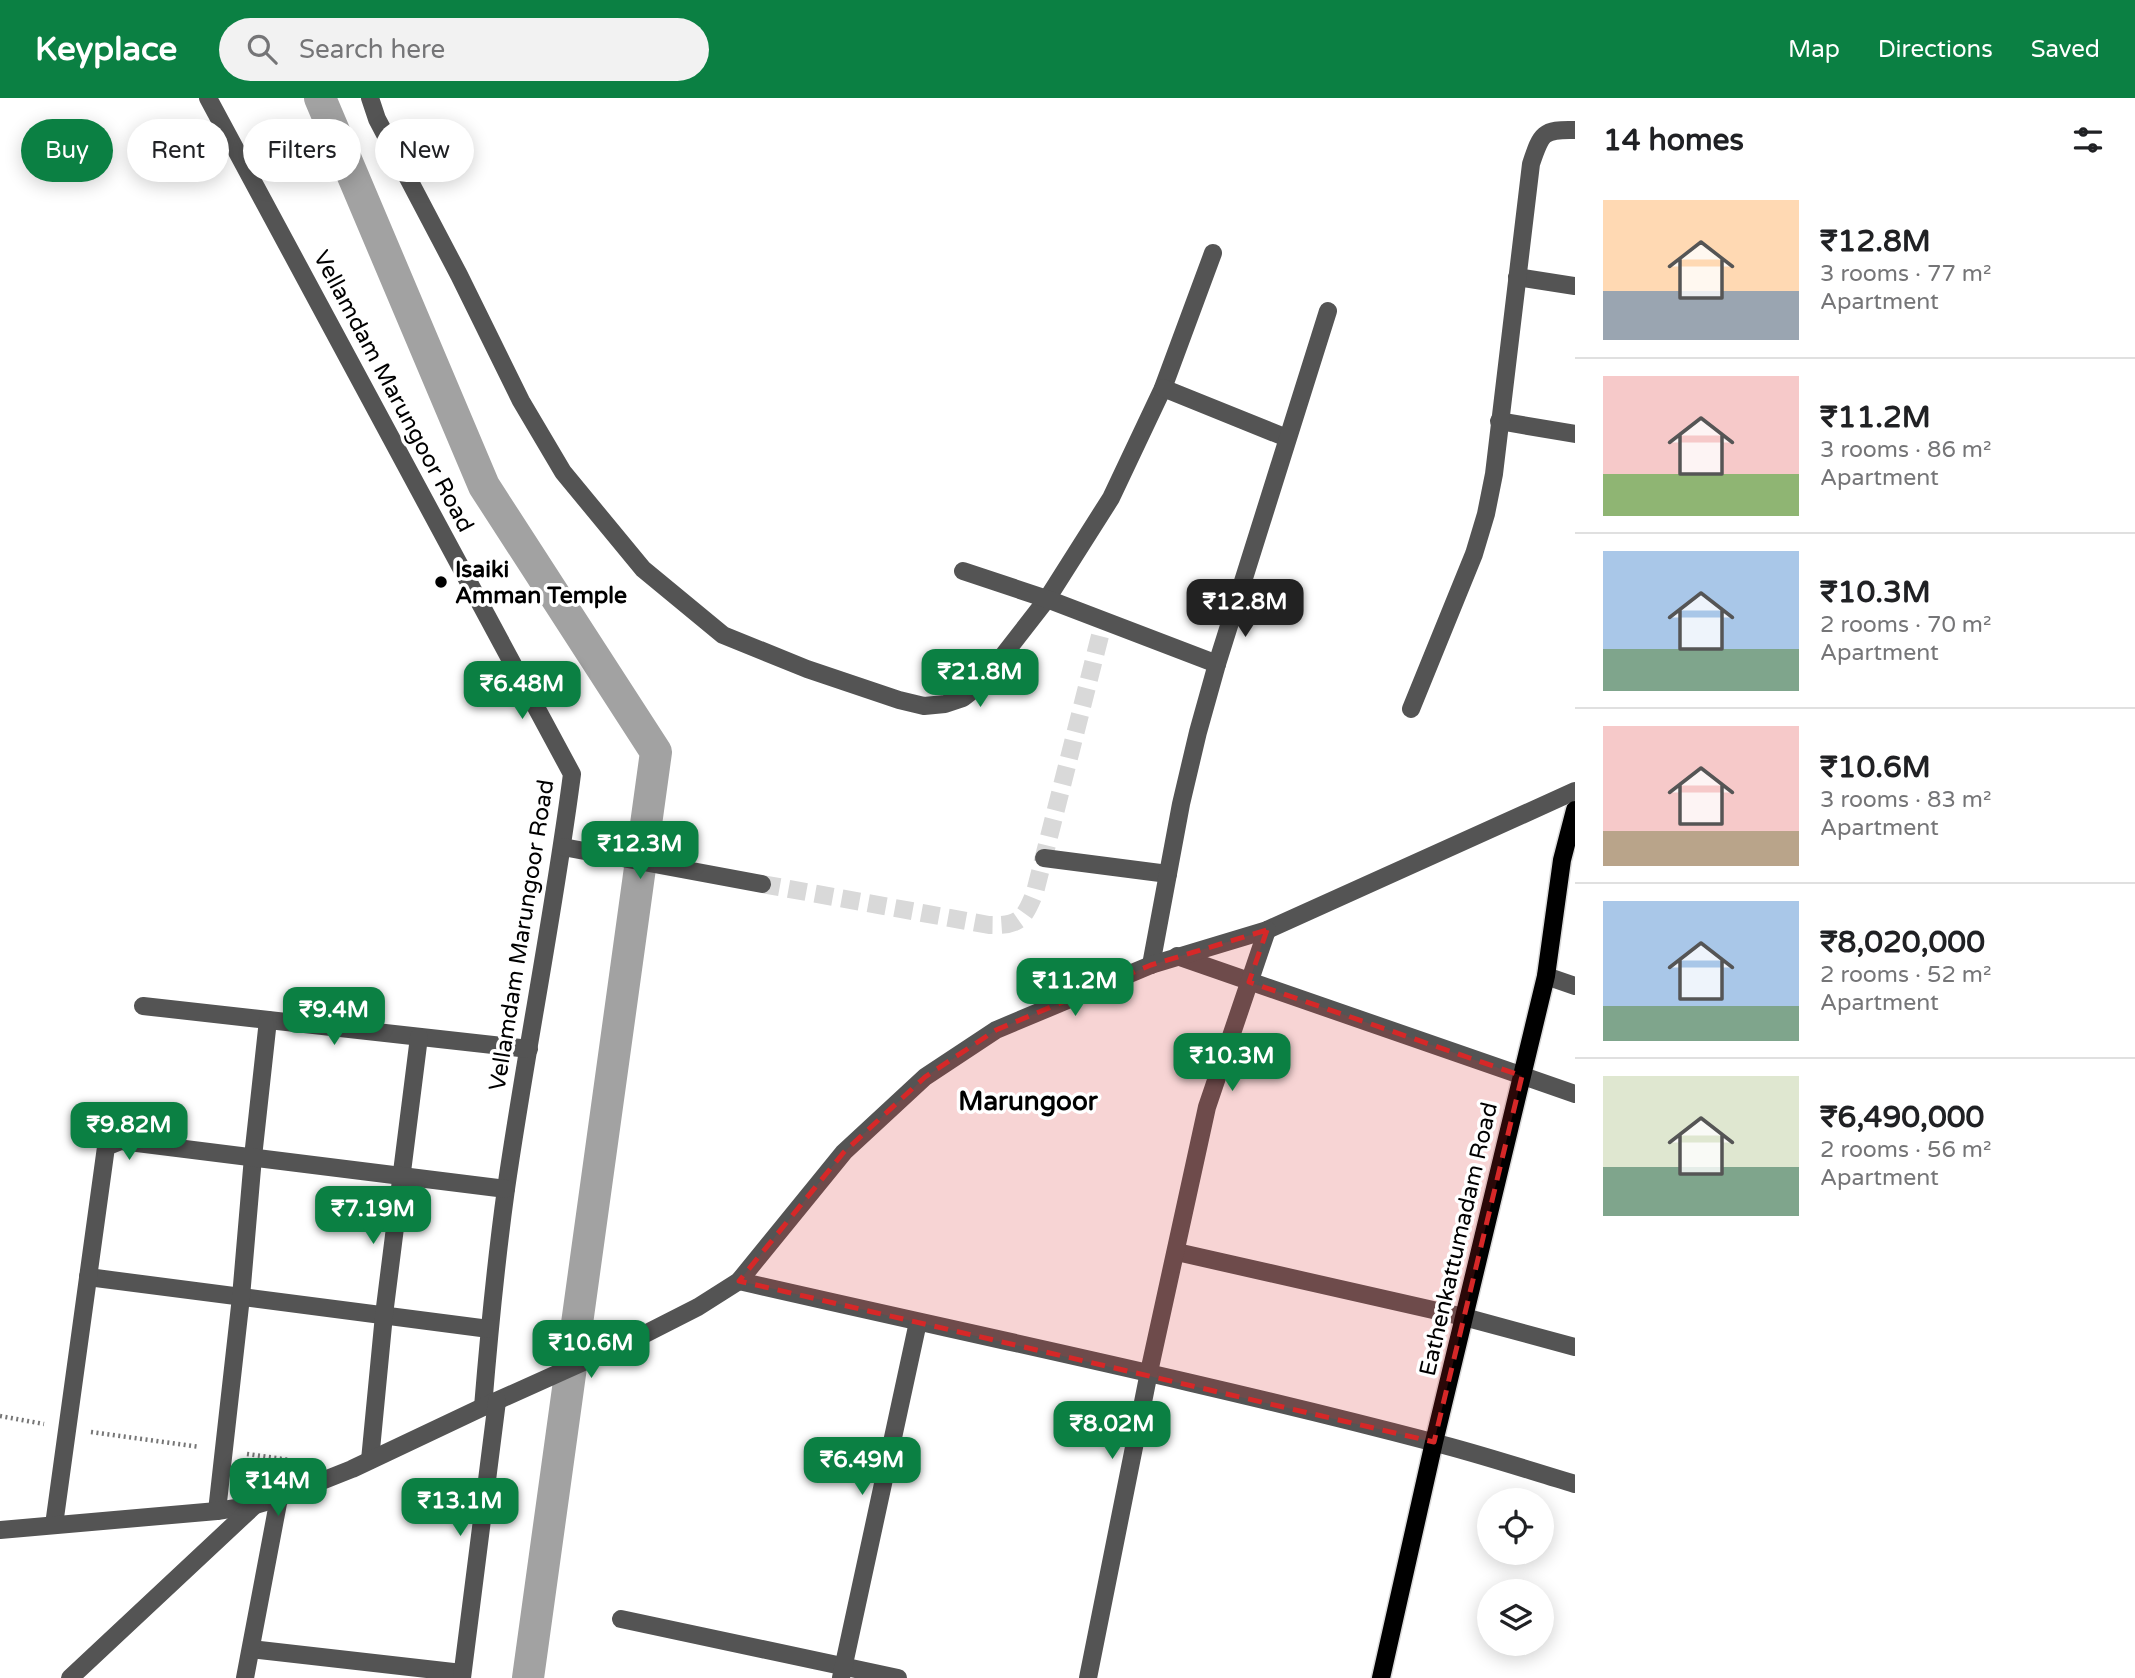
<!DOCTYPE html>
<meta charset="utf-8">
<style>
:root{--surface:#fff;--page:#f2f2f2;--text:#202124;--muted:#757577;--line:#e0e0e0;--accent:#0b8043}
body{margin:0;font-family:"Varela Round",sans-serif;background:var(--page);color:var(--text);height:100vh;display:flex;flex-direction:column;font-size:26px;white-space:nowrap}
*{box-sizing:border-box;margin:0}
p{font-size:23px;color:var(--muted)}
.icon{flex:none;width:38px;height:38px;fill:none;stroke:currentColor;stroke-width:2;stroke-linecap:round;stroke-linejoin:round}
.map{position:relative;flex:1;overflow:hidden}
.drawer{display:flex;flex-direction:column;background:var(--surface);width:560px}
.drawer>*{flex:none}
.hud{position:absolute;left:21px;top:21px;width:665px;height:63px;display:flex;gap:14px}
.buttons{position:absolute;left:1477px;top:1390px;display:grid;gap:14px}
.buttons a{display:grid;place-items:center;width:77px;height:77px;border-radius:50%;background:var(--surface);box-shadow:0 4px 18px #0003;font-size:35px}
.price{position:absolute;translate:-50% -60px;padding:0 16px;border-radius:14px;background:var(--accent);color:#fff;font-size:23px;line-height:46px;filter:drop-shadow(0 2px 4px #0008)}
.price::after{content:'';position:absolute;left:50%;top:42px;width:21px;height:16px;margin-left:-10px;background:inherit;clip-path:polygon(0 0,100% 0,50% 100%)}
.price.current{background:#222;color:#fff}
ul{padding:0;list-style:none}
li{display:flex;align-items:center;gap:21px;height:175px;padding:0 28px}
li+li{border-top:2px solid var(--line)}
li span{display:grid;place-items:center;flex:none;width:196px;height:140px;border-radius:0px;color:#555}
li>.icon{margin-inline-start:auto}
span .icon{width:84px;height:84px;fill:#fffc;stroke-width:1}
li b{font-size:30px}
h2{display:flex;justify-content:space-between;align-items:center;height:84px;padding:0 28px;font-size:30px}
.pill{padding:0 24px;border-radius:32px;background:var(--surface);box-shadow:0 4px 18px #0003;font-size:24px;line-height:63px}
.pill.current{background:var(--accent);color:#fff}
header{display:flex;align-items:center;gap:42px;box-sizing:border-box;height:98px;padding:0 35px;background:var(--accent);color:#fff}
header strong{font-size:33px}
nav{display:flex;gap:38px;margin-inline-start:auto;font-size:24px}
.search{width:490px;height:63px;background:var(--page);display:flex;align-items:center;gap:18px;box-sizing:border-box;padding:0 24px;border-radius:38px;color:var(--muted);font-size:26px}
main{display:flex;flex:1;min-height:0}
.map>svg:first-child{display:block}
.lines{fill:none;stroke-linecap:round;stroke-linejoin:round}
.canal{stroke:#a2a2a2;stroke-width:32}
.minor-tunnel{stroke:#d9d9d9;stroke-width:18;stroke-dasharray:18 9;stroke-linecap:butt}
.major-casing{stroke:#dbdbdb;stroke-width:21}
.path{stroke:#767676;stroke-width:4.5;stroke-dasharray:2 3.5;stroke-linecap:butt}
.minor{stroke:#545454;stroke-width:18}
.major{stroke:#000;stroke-width:18}
.marked{fill:#d62828;fill-opacity:0.2;stroke:#d62828;stroke-width:5;stroke-dasharray:14 9;stroke-linejoin:round}
.poi-dot{fill:#000;stroke:#fff;stroke-width:2.5}
.labels{text-anchor:middle;stroke-width:7;stroke-linejoin:round;paint-order:stroke}
.street-label{font-size:23px;fill:#000;stroke:#fff}
.poi-label{font-size:23px;font-weight:bold;fill:#000;stroke:#fff;text-anchor:start}
.quarter-label{font-size:26px;font-weight:bold;fill:#000;stroke:#fff}
</style>
<header>
<strong>Keyplace</strong>
<div class="search"><svg class="icon" aria-label="search" viewBox="0 0 24 24"><circle cx="10" cy="10" r="6"/><path d="M15 15l6 6"/></svg>Search here</div>
<nav><a>Map</a><a>Directions</a><a>Saved</a></nav>
</header>
<main>
<div class="map">
<svg width="1575" height="1580" viewBox="0 0 1575 1580">
<rect width="100%" height="100%" fill="#fff"/>
<g class="lines">
<path class="canal" d="M 320,0 L 484,388 L 656,654 L 528,1580"/>
<path class="minor-tunnel" d="M 762,786 L 989,827 C 1019,828 1024,822 1035,794 L 1104,522"/>
<defs>
<path id="major" d="M 1381,1580 L 1434,1344 L 1546,878 L 1562,762 L 1575,712"/>
</defs>
<use href="#major" class="major-casing"/>
<g class="path">
<path d="M 0,1318 L 44,1326"/>
<path d="M 91,1334 L 200,1349"/>
<path d="M 247,1356 L 304,1364"/>
</g>
<g class="minor">
<path d="M 208,0 L 572,676 C 554,815 526,952 506,1091 C 496,1163 489,1236 483,1309"/>
<path d="M 370,0 L 377,21 L 459,177 L 521,303 L 563,374 L 643,471 L 723,537 L 807,571 L 899,602 L 924,608 L 945,606 L 963,600 L 981,586 L 1047,501 L 1111,400 L 1163,290 L 1213,155"/>
<path d="M 1517,179 L 1575,188"/>
<path d="M 1163,290 L 1287,340"/>
<path d="M 1499,323 L 1575,336"/>
<path d="M 963,473 L 1047,501 L 1217,566"/>
<path d="M 1411,611 L 1474,456 L 1486,416 L 1494,376 L 1531,66 C 1541,36 1542,31 1575,32"/>
<path d="M 563,749 L 762,786"/>
<path d="M 1044,760 L 1168,776"/>
<path d="M 1177,858 L 1575,996"/>
<path d="M 1151,867 L 1181,706 L 1198,634 L 1217,566 L 1328,213"/>
<path d="M 1546,878 L 1575,888"/>
<path d="M 143,908 L 529,951"/>
<path d="M 1177,1154 L 1464,1219 L 1575,1249"/>
<path d="M 88,1179 L 489,1231"/>
<path d="M 739,1183 C 970,1236 1203,1284 1432,1344 C 1480,1356 1528,1372 1575,1386"/>
<path d="M 370,1362 L 384,1217 L 419,939"/>
<path d="M 217,1413 L 241,1199 L 253,1059 L 268,922"/>
<path d="M 54,1427 L 106,1049 L 121,1043 L 137,1045 L 506,1091"/>
<path d="M 0,1432 L 217,1413 L 255,1407 L 279,1400 L 352,1371 L 483,1309 L 641,1238 L 698,1209 L 739,1183 L 844,1054 L 925,979 L 996,932 L 1151,867 L 1267,832 L 1575,693"/>
<path d="M 621,1521 L 898,1580"/>
<path d="M 251,1551 L 462,1575"/>
<path d="M 70,1580 L 255,1407"/>
<path d="M 245,1580 L 279,1400"/>
<path d="M 462,1580 L 497,1303"/>
<path d="M 841,1580 L 918,1224"/>
<path d="M 1088,1580 L 1149,1274 L 1207,1009 L 1267,832"/>
</g>
<use href="#major" class="major"/>
</g>
<path class="marked" d="M 1267,832 L 1249,884 L 1522,978 L 1434,1344 L 739,1183 L 844,1054 L 925,979 L 996,932 L 1151,867 Z"/>
<circle class="poi-dot" cx="441" cy="484" r="7"/>
<g class="labels">
<g class="street-label">
<text transform="translate(394 293) rotate(62)" y="8">Vellamdam Marungoor Road</text>
<text transform="translate(521 837) rotate(-81)" y="8">Vellamdam Marungoor Road</text>
<text transform="translate(1458 1141) rotate(-77)" y="8">Eathenkattumadam Road</text>
</g>
<g class="poi-label">
<text x="455" y="479">Isaiki<tspan x="455" dy="26">Amman Temple</tspan></text>
</g>
<g class="quarter-label">
<text x="1028" y="1012">Marungoor</text>
</g>
</g>
</svg>
<div class="buttons">
<a><svg class="icon" aria-label="locate" viewBox="0 0 24 24"><circle cx="12" cy="12" r="6"/><path d="M12 2v4M12 18v4M2 12h4M18 12h4"/></svg></a>
<a><svg class="icon" aria-label="layers" viewBox="0 0 24 24"><path d="M12 4l9 5-9 5-9-5zM3 14l9 5 9-5"/></svg></a>
</div>
<b class="price current" style="left:1245px;top:541px">₹12.8M</b>
<b class="price" style="left:980px;top:611px">₹21.8M</b>
<b class="price" style="left:522px;top:623px">₹6.48M</b>
<b class="price" style="left:640px;top:783px">₹12.3M</b>
<b class="price" style="left:1075px;top:920px">₹11.2M</b>
<b class="price" style="left:334px;top:949px">₹9.4M</b>
<b class="price" style="left:1232px;top:995px">₹10.3M</b>
<b class="price" style="left:129px;top:1064px">₹9.82M</b>
<b class="price" style="left:373px;top:1148px">₹7.19M</b>
<b class="price" style="left:591px;top:1282px">₹10.6M</b>
<b class="price" style="left:1112px;top:1363px">₹8.02M</b>
<b class="price" style="left:862px;top:1399px">₹6.49M</b>
<b class="price" style="left:278px;top:1420px">₹14M</b>
<b class="price" style="left:460px;top:1440px">₹13.1M</b>
<div class="hud">
<a class="pill current">Buy</a>
<a class="pill">Rent</a>
<a class="pill">Filters</a>
<a class="pill">New</a>
</div>
</div>
<section class="drawer">
<h2>14 homes<svg class="icon" aria-label="filters" viewBox="0 0 24 24"><path d="M4 7h16M4 17h16"/><circle cx="9" cy="7" r="2"/><circle cx="15" cy="17" r="2"/></svg></h2>
<ul>
<li><span style="background:linear-gradient(#ffd9b3 65%,#9aa5b1 0)"><svg class="icon" aria-label="home" viewBox="0 0 24 24"><path d="M3 11l9-7 9 7M6 9v11h12V9"/></svg></span><div><b>₹12.8M</b><p>3 rooms · 77 m²</p><p>Apartment</p></div></li>
<li><span style="background:linear-gradient(#f6c9c9 70%,#8fb573 0)"><svg class="icon" aria-label="home" viewBox="0 0 24 24"><path d="M3 11l9-7 9 7M6 9v11h12V9"/></svg></span><div><b>₹11.2M</b><p>3 rooms · 86 m²</p><p>Apartment</p></div></li>
<li><span style="background:linear-gradient(#a9c7e8 70%,#7fa58c 0)"><svg class="icon" aria-label="home" viewBox="0 0 24 24"><path d="M3 11l9-7 9 7M6 9v11h12V9"/></svg></span><div><b>₹10.3M</b><p>2 rooms · 70 m²</p><p>Apartment</p></div></li>
<li><span style="background:linear-gradient(#f6c9c9 75%,#b9a48a 0)"><svg class="icon" aria-label="home" viewBox="0 0 24 24"><path d="M3 11l9-7 9 7M6 9v11h12V9"/></svg></span><div><b>₹10.6M</b><p>3 rooms · 83 m²</p><p>Apartment</p></div></li>
<li><span style="background:linear-gradient(#a9c7e8 75%,#7fa58c 0)"><svg class="icon" aria-label="home" viewBox="0 0 24 24"><path d="M3 11l9-7 9 7M6 9v11h12V9"/></svg></span><div><b>₹8,020,000</b><p>2 rooms · 52 m²</p><p>Apartment</p></div></li>
<li><span style="background:linear-gradient(#dfe7d0 65%,#7fa58c 0)"><svg class="icon" aria-label="home" viewBox="0 0 24 24"><path d="M3 11l9-7 9 7M6 9v11h12V9"/></svg></span><div><b>₹6,490,000</b><p>2 rooms · 56 m²</p><p>Apartment</p></div></li>
</ul>
</section>
</main>
